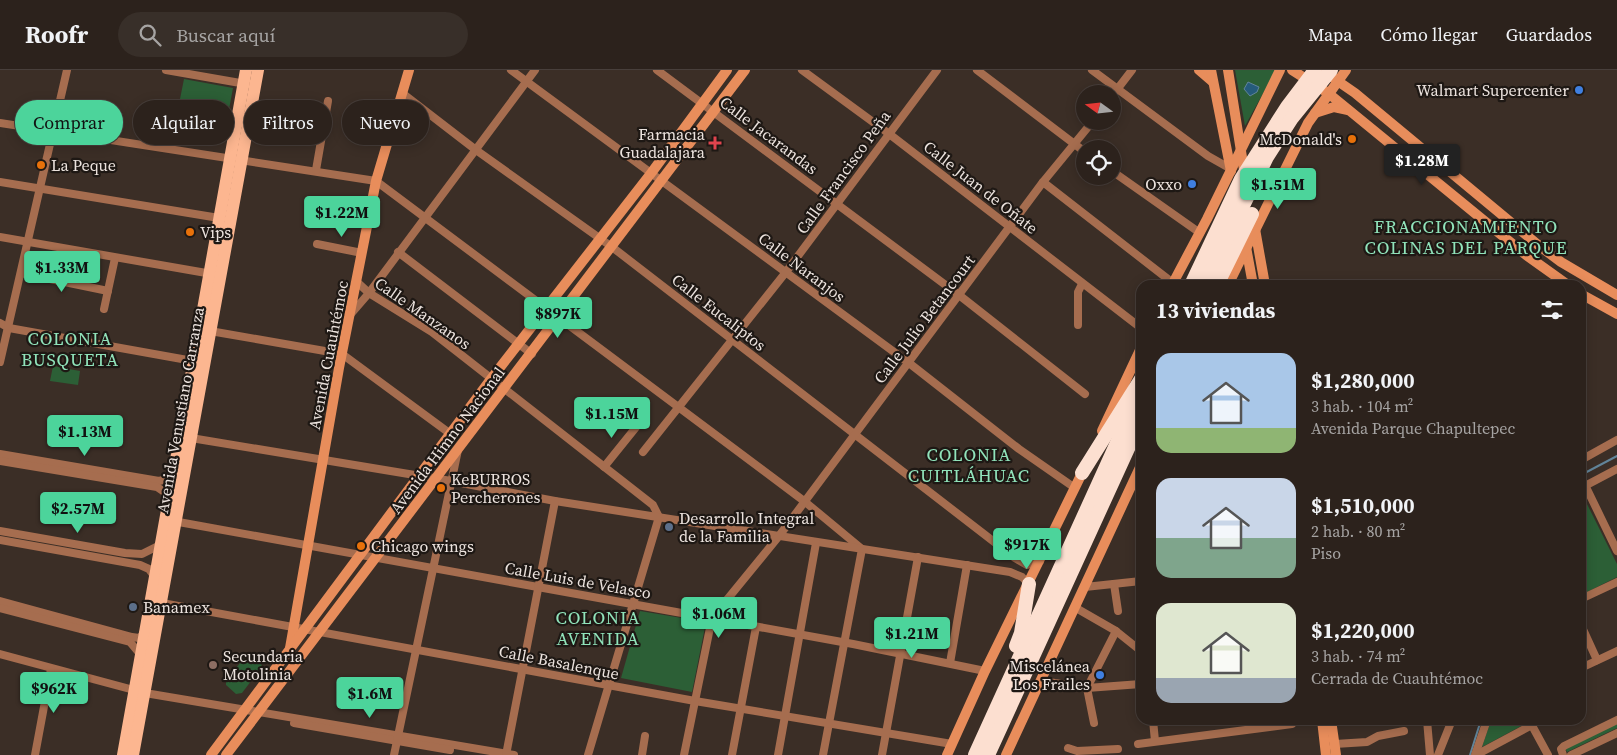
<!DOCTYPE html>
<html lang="es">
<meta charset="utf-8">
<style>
:root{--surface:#2c221c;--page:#382f29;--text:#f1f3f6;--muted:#a6a4a3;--line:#483f3b;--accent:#4cd49b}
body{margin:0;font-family:"Source Serif 4",serif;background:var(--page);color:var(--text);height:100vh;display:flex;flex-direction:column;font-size:19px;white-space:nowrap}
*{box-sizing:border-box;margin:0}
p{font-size:16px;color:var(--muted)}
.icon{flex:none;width:28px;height:28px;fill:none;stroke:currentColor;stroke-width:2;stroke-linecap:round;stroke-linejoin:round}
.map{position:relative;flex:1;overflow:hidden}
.panel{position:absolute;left:1136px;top:210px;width:450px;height:445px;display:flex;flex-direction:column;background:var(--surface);border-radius:15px;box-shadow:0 2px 12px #0003,0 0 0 1px var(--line)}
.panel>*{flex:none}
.banner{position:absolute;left:15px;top:30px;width:475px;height:45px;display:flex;gap:10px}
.needle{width:32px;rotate:285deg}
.buttons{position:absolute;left:1076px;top:15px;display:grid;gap:10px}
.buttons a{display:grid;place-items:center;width:45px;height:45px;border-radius:50%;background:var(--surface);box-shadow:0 2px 12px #0003,0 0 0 1px var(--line);font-size:25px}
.price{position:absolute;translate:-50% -42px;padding:0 11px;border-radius:5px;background:var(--accent);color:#111;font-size:16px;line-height:32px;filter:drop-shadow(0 1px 2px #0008)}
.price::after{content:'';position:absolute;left:50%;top:30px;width:15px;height:11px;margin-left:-8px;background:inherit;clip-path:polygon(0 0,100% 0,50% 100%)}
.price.selected{background:#222;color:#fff}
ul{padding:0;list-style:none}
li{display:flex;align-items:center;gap:15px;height:125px;padding:0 20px}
li span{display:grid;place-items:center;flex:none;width:140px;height:100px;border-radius:15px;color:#555}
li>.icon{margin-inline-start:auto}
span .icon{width:60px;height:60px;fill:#fffc;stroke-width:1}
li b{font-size:21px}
h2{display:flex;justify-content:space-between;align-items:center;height:60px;padding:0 20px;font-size:21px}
.chip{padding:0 18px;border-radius:22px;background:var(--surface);box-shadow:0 2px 12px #0003,0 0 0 1px var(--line);font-size:18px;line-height:45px}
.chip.selected{background:var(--accent);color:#111}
header{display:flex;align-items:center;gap:30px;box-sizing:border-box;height:70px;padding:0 25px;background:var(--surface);border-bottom:1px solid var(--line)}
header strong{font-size:24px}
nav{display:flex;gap:28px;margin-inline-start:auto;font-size:18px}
.search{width:350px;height:45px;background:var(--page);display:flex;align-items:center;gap:12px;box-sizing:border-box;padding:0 18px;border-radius:28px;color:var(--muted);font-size:19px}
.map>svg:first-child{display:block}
.green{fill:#2c5f36}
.water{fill:#255b7b;stroke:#618499}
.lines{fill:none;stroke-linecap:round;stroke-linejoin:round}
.stream{stroke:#618499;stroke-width:2}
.street{stroke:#a66d4f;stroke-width:8}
.secondary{stroke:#e88d5b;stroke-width:10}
.primary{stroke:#fcb690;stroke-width:12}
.highway{stroke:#fcdfd0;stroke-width:14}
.highway-bridge{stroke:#fcdfd0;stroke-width:14}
.shop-dot{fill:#3f7fe0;stroke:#1e1814;stroke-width:2}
.food-dot{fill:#e8710a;stroke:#1e1814;stroke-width:2}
.health-dot{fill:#e0444e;stroke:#1e1814;stroke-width:2}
.service-dot{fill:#5c6f8a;stroke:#1e1814;stroke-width:2}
.education-dot{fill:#8d6e63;stroke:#1e1814;stroke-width:2}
.labels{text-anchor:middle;stroke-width:4.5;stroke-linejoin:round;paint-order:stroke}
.poi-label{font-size:16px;fill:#ece3de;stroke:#1e1814;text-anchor:start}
.street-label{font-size:16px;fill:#ece3de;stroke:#1e1814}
.neighbourhood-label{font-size:18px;letter-spacing:1px;fill:#91e4bb;stroke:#1e1814}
</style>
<header>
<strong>Roofr</strong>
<div class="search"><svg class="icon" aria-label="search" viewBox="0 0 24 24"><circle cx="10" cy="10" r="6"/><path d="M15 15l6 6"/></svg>Buscar aquí</div>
<nav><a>Mapa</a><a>Cómo llegar</a><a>Guardados</a></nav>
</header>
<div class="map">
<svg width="1617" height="685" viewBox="0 0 1617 685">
<rect width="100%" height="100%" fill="#3b2e26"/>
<g class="green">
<path d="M 1235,0 L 1276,0 L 1245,56 Z"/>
<path d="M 184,9 L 233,18 L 227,50 L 178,39 Z"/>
<path d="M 53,296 L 80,301 L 78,315 L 50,311 Z"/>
<path d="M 1581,422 L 1617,494 L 1617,507 L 1581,525 Z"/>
<path d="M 640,541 L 706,552 L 692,622 L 621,608 Z"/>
<path d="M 247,584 L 262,595 L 261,598 L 242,623 L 236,624 L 226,615 L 226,611 Z"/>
<path d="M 1491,650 L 1528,650 L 1529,652 L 1482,677 Z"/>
<path d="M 1617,652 L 1617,658 L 1567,682 L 1565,678 Z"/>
</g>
<path class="water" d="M 1248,12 L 1259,17 L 1257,22 L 1250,26 L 1244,19 Z"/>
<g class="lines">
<g class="stream">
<path d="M 1581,405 L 1617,386"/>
<path d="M 1470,685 L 1481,650"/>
</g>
<g class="street">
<path d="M 166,0 L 246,14"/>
<path d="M 511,0 L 909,293 L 1019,379 L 1075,418"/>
<path d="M 657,0 L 959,225 L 1085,324"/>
<path d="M 802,0 L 888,63 L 1141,258"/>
<path d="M 977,0 L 1085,82"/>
<path d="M 1092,0 L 1208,86 L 1231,99"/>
<path d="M 402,23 L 476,80 L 612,177 L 1015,488 L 1027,495 L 1040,491"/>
<path d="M 1112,26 L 1132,0"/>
<path d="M 0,53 L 376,111 L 804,431 L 862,479 L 823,685"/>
<path d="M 316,100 L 328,31"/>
<path d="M 1112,101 L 1200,163"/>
<path d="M 0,112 L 219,148"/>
<path d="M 1043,112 L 1173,213"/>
<path d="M 0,167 L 212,204"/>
<path d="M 317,174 L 362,183"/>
<path d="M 398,182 L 532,284"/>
<path d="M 21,203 L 108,221"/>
<path d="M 357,212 L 369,223 L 432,262 L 653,435 L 659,447 L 588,685"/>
<path d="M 104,239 L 115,188"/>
<path d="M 350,245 L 369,223 L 535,0"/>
<path d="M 0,253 L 9,258 L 193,291"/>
<path d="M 1078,255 L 1078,222 L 1082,214"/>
<path d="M 210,261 L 342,284 L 452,365"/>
<path d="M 0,292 L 67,0"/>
<path d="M 191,368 L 451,411 L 555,431 L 1010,502 L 1022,507 L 1029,514"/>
<path d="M 643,382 L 786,202 L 937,0"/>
<path d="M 0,384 L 159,411 L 172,408"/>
<path d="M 1581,390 L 1617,370"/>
<path d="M 0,391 L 157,417 L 170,426"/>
<path d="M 604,397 L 637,356"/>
<path d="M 1585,415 L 1617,481"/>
<path d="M 1581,418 L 1617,399"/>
<path d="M 173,451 L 853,574 L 985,601"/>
<path d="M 0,461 L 125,483 L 142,484 L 160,475"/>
<path d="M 0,470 L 140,495 L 149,499 L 155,507"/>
<path d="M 1114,514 L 1118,541"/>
<path d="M 1085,517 L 1141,511"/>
<path d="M 1581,529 L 1617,512"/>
<path d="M 0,531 L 132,567 L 139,568 L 144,564"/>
<path d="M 162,533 L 695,631 L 952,674"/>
<path d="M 0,538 L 130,572 L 140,584"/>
<path d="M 1076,538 L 1116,561 L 1141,581"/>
<path d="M 1581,555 L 1597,590"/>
<path d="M 0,584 L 145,623 L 514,685"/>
<path d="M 950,593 L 967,495"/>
<path d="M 1581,598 L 1617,581"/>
<path d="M 1042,611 L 1087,618 L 1141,614"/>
<path d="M 1153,650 L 1155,671"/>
<path d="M 1427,650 L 1430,685"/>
<path d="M 1529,650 L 1548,685"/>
<path d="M 294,653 L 450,680"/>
<path d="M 1094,653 L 1087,618 L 1116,561"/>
<path d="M 1138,674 L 1292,654"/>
<path d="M 1335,674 L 1367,672 L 1378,666 L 1404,661"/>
<path d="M 1068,678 L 1077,681 L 1118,679"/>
<path d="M 35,685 L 51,599"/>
<path d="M 394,685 L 458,380"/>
<path d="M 506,685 L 555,431"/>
<path d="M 642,685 L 645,666"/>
<path d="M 684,685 L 712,548 L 779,466 L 1043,112 L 1093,51"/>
<path d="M 732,685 L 756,557"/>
<path d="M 778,685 L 816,473"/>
<path d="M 882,685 L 918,487"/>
<path d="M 1438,685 L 1452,650"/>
<path d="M 1475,685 L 1487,650"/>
<path d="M 1476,685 L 1532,655"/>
<path d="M 1563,685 L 1561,679 L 1564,676 L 1617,650"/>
<path d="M 1571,685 L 1617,663"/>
</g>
<g class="secondary">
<path d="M 1199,0 L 1213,12"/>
<path d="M 1211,0 L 1231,101"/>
<path d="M 1228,0 L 1245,106"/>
<path d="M 1292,0 L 1328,23 L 1526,185 L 1568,215"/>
<path d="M 1323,1 L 1355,23 L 1537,174 L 1561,192 L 1617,225"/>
<path d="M 1315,43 L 1334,37 L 1348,40"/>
<path d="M 1243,124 L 1264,123 L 1275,114"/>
<path d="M 1255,159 L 1265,215"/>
<path d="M 1246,177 L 1253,215"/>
<path d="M 1172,215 L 1207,149 L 1280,0"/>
<path d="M 1228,215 L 1308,53 L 1346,0"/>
<path d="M 1581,224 L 1617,244"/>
<path d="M 1102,361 L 1141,278"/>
<path d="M 290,578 L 339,298 L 376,111 L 409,0"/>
<path d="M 1322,650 L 1326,685"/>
<path d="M 1331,650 L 1336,685"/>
<path d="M 211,685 L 491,309 L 652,102 L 727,0"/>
<path d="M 226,685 L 745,0"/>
<path d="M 947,685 L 985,601 L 1084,399"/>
<path d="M 1006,685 L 1141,395"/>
</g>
<g class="primary">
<path d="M 123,685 L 246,0"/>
<path d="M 133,685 L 258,0"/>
</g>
<g class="highway">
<path d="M 1217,215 L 1252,144"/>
<path d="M 1082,403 L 1141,309"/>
<path d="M 1016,576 L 1021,563 L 1029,514"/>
<path d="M 975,685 L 1141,320"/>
<path d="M 988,685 L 1141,350"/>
</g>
<g class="highway-bridge">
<path d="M 1191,215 L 1241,109 L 1287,37 L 1315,0"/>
<path d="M 1204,215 L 1267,87 L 1292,48 L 1331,0"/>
</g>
</g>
<g class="shop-dot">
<circle cx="1579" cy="20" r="5"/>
<circle cx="1192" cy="114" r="5"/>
<circle cx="1100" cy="605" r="5"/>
</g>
<g class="food-dot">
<circle cx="1352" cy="69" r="5"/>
<circle cx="41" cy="95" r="5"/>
<circle cx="190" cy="162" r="5"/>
<circle cx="441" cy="418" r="5"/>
<circle cx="361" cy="476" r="5"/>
</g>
<path class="health-dot" d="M712.5 65.5h5v5h5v5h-5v5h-5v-5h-5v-5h5z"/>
<g class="service-dot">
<circle cx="669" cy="457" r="5"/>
<circle cx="133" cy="537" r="5"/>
</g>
<circle class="education-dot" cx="213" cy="595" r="5"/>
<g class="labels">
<g class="poi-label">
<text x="1569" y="26" text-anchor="end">Walmart Supercenter</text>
<text x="705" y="70" text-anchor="end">Farmacia<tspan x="705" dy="18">Guadalajara</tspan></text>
<text x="1342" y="75" text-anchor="end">McDonald's</text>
<text x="51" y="101">La Peque</text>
<text x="1182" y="120" text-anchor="end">Oxxo</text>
<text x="200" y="168">Vips</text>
<text x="451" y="415">KeBURROS<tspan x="451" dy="18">Percherones</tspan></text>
<text x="679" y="454">Desarrollo Integral<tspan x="679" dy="18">de la Familia</tspan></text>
<text x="371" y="482">Chicago wings</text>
<text x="143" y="543">Banamex</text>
<text x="223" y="592">Secundaria<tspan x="223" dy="18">Motolinia</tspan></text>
<text x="1090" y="602" text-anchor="end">Miscelánea<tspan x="1090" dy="18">Los Frailes</tspan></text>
</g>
<g class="street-label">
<text transform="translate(769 65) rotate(37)" y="6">Calle Jacarandas</text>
<text transform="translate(843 102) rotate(-54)" y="6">Calle Francisco Peña</text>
<text transform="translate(981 117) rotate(38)" y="6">Calle Juan de Oñate</text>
<text transform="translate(802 197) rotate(37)" y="6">Calle Naranjos</text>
<text transform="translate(719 242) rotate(38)" y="6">Calle Eucaliptos</text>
<text transform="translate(423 243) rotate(35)" y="6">Calle Manzanos</text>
<text transform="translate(924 249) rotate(-53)" y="6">Calle Julio Betancourt</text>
<text transform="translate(328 285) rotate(-79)" y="6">Avenida Cuauhtémoc</text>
<text transform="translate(180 340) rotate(-80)" y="6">Avenida Venustiano Carranza</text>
<text transform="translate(447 370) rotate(-53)" y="6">Avenida Himno Nacional</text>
<text transform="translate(578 510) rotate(10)" y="6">Calle Luis de Velasco</text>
<text transform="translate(559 592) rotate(11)" y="6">Calle Basalenque</text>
</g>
<g class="neighbourhood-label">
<text x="1466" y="163">FRACCIONAMIENTO<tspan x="1466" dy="21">COLINAS DEL PARQUE</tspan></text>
<text x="70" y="275">COLONIA<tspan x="70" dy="21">BUSQUETA</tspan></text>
<text x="969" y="391">COLONIA<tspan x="969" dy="21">CUITLÁHUAC</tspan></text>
<text x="598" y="554">COLONIA<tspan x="598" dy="21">AVENIDA</tspan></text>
</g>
</g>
</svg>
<div class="buttons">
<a><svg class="needle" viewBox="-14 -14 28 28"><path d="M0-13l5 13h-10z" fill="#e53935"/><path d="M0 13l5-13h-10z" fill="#a6a4a3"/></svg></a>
<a><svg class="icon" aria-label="locate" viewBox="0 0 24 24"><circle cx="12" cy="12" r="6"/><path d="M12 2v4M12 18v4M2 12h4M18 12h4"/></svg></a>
</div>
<b class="price selected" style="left:1422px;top:116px">$1.28M</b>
<b class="price" style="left:1278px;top:140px">$1.51M</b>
<b class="price" style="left:342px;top:168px">$1.22M</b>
<b class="price" style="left:62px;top:223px">$1.33M</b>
<b class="price" style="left:558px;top:269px">$897K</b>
<b class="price" style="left:612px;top:369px">$1.15M</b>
<b class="price" style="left:85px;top:387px">$1.13M</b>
<b class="price" style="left:78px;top:464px">$2.57M</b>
<b class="price" style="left:1027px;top:500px">$917K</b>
<b class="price" style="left:719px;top:569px">$1.06M</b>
<b class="price" style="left:912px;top:589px">$1.21M</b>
<b class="price" style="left:54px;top:644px">$962K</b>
<b class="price" style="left:370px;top:649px">$1.6M</b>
<div class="banner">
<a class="chip selected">Comprar</a>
<a class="chip">Alquilar</a>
<a class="chip">Filtros</a>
<a class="chip">Nuevo</a>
</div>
<section class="panel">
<h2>13 viviendas<svg class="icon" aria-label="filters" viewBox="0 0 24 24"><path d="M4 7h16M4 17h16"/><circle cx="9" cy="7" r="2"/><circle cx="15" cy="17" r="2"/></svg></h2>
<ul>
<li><span style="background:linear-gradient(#a9c7e8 75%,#8fb573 0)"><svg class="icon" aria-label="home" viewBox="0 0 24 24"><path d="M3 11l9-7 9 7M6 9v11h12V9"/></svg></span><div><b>$1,280,000</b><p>3 hab. · 104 m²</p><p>Avenida Parque Chapultepec</p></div></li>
<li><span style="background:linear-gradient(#c9d6e8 60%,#7fa58c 0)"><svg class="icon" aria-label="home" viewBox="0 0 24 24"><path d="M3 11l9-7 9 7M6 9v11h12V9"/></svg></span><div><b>$1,510,000</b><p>2 hab. · 80 m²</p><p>Piso</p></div></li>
<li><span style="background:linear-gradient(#dfe7d0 75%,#9aa5b1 0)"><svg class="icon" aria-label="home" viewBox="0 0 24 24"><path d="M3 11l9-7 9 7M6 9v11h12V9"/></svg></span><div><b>$1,220,000</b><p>3 hab. · 74 m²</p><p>Cerrada de Cuauhtémoc</p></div></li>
</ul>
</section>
</div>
